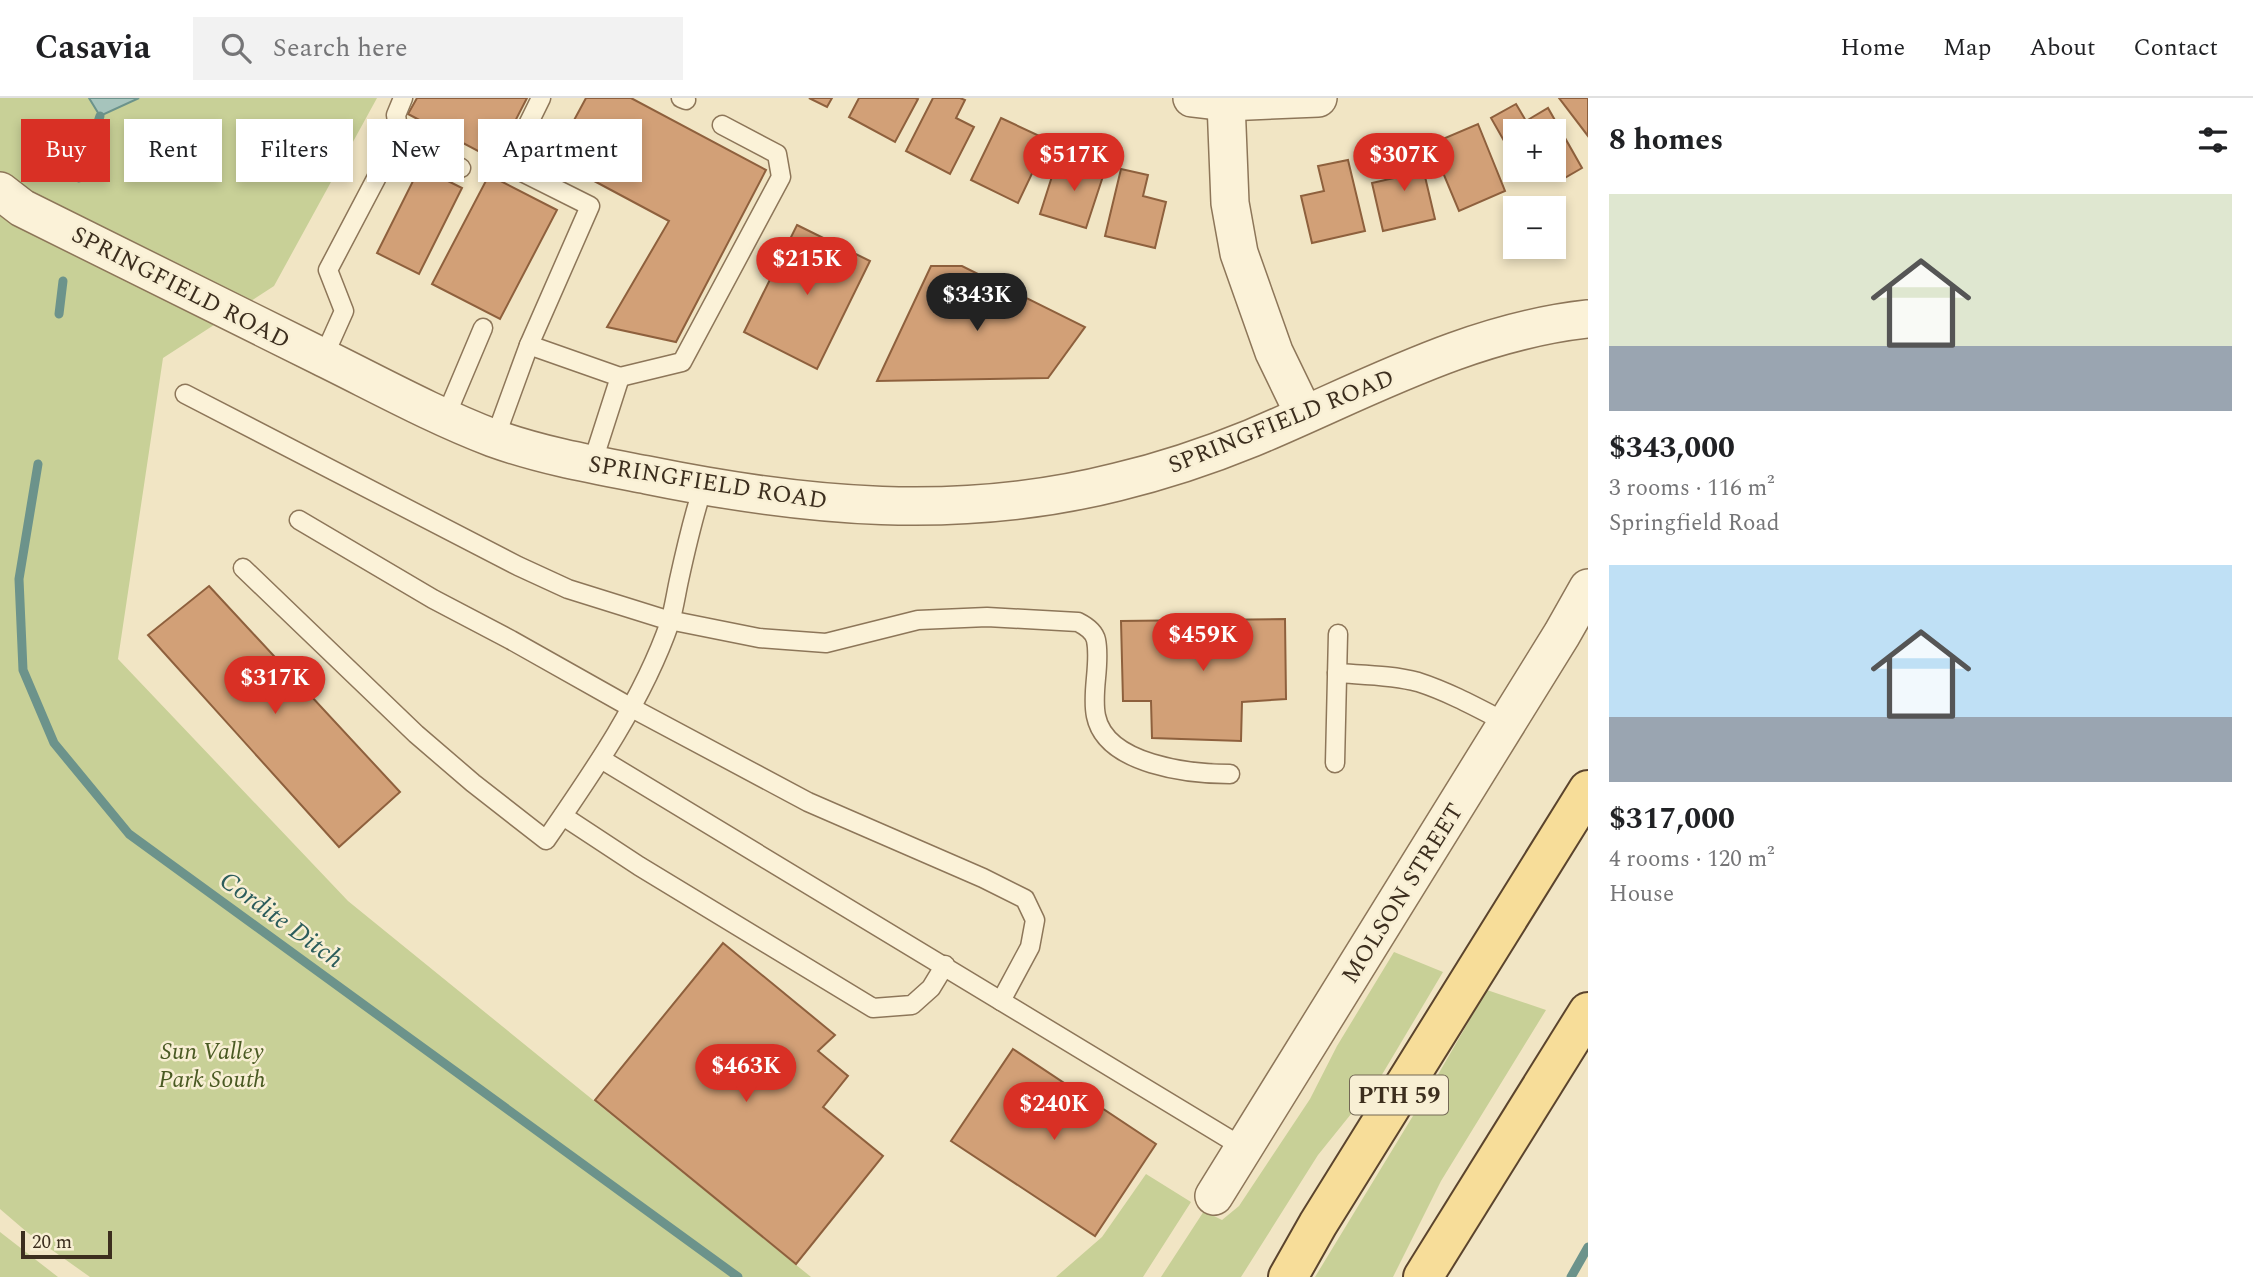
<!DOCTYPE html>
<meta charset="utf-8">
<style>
:root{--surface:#fff;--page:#f2f2f2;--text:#202124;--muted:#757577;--line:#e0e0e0;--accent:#d93025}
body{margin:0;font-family:Spectral,serif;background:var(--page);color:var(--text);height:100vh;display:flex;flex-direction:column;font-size:26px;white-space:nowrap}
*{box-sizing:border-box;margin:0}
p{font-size:23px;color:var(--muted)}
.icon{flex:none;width:38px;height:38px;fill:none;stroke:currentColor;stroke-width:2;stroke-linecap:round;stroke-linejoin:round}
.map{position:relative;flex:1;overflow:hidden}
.panel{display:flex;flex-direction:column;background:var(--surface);width:665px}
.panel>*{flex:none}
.banner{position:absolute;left:21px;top:21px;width:665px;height:63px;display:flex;gap:14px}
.controls{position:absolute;left:1503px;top:21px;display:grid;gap:14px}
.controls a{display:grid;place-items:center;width:63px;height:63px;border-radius:0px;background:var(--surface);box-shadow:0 4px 10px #0003;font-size:35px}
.scale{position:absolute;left:21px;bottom:18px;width:91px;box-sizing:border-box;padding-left:7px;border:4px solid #3c2e1e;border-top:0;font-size:19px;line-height:24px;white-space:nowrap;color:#3c2e1e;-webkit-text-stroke:5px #f8efd4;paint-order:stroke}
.price{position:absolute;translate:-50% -60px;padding:0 16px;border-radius:24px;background:var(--accent);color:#fff;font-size:23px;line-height:46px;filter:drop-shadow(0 2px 4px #0008)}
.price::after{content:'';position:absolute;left:50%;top:42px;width:21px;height:16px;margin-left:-10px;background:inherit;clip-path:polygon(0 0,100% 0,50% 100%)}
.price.active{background:#222;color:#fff}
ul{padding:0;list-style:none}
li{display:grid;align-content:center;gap:14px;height:371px;padding:0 21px}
li span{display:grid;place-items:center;height:217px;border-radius:0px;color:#555}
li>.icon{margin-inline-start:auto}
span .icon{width:126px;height:126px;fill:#fffc;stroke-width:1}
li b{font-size:30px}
h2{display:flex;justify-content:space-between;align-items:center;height:84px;padding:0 21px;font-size:30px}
.chip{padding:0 24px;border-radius:0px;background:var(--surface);box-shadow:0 4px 10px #0003;font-size:24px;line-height:63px}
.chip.active{background:var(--accent);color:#fff}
header{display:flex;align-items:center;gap:42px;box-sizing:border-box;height:98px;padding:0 35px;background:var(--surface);border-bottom:2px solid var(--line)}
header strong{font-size:33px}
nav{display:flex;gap:38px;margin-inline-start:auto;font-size:24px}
.search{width:490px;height:63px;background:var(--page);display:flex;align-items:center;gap:18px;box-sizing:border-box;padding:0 24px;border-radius:0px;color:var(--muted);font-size:26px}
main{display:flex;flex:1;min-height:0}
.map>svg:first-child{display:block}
.green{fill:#c8d097}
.water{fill:#a6c4bc;stroke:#6c938b;stroke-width:2}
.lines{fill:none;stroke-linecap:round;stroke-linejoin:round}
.stream{stroke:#6c938b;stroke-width:9}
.building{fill:#d2a077;stroke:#8e603d;stroke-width:2}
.lane-casing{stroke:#8d7659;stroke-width:21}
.street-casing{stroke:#8d7659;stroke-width:40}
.primary-casing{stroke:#5b442d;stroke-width:42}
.lane{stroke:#fbf2d8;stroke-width:18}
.street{stroke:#fbf2d8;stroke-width:37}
.primary{stroke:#f7dd99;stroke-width:38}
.labels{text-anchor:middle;stroke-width:5;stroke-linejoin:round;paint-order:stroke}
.shield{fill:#f8efd4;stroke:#746855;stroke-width:2}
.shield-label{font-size:23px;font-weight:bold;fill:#3c2e1e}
.street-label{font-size:24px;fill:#3c2e1e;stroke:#f8efd4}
.park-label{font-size:24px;font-style:italic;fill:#4a5a23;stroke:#f8efd4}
.water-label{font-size:26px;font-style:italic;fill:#2c5d5c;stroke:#f8efd4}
</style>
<header>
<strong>Casavia</strong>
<div class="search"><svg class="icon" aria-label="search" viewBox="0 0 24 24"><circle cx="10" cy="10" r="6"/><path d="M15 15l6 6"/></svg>Search here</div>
<nav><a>Home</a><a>Map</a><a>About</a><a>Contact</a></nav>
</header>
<main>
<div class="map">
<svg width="1588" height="1179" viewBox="0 0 1588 1179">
<rect width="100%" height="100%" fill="#f1e5c4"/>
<g class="green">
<path d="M 0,0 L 89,0 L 100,18 L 139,0 L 377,0 L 274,188 L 163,260 L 118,561 L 348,803 L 811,1179 L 90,1179 L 28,1135 L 0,1111 Z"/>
<path d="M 1394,854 L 1443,874 L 1380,980 L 1318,1057 L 1241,1179 L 1161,1179 L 1204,1113 L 1222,1122 L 1239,1108 L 1310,1001 L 1337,948 Z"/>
<path d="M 1487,892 L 1546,912 L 1441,1083 L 1393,1179 L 1315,1179 L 1436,980 Z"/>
<path d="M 1146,1076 L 1191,1104 L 1143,1179 L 1056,1179 L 1102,1139 Z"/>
<path d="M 0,1134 L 58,1179 L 0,1179 Z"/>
</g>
<path class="water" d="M 89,0 L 139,0 L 100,18 Z"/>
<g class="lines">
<g class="stream">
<path d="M 79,80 L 100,18"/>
<path d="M 59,216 L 63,183"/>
<path d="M 38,366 L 19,481 L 23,572 L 54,645 L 129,736 L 738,1179"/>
<path d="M 1571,1179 L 1588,1149"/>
</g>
</g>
<g class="building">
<path d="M 417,0 L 527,0 L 495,62 L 408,16 Z"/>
<path d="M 586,0 L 631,0 L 766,72 L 676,244 L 607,229 L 669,123 L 553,61 Z"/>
<path d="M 809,0 L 832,0 L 827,9 Z"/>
<path d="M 859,0 L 915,0 L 918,1 L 895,44 L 849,19 Z"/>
<path d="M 933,0 L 960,0 L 965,2 L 956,20 L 974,29 L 950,76 L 906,53 Z"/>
<path d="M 1559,0 L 1588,0 L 1588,38 Z"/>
<path d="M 1516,6 L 1526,23 L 1548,10 L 1582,70 L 1561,82 L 1554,69 L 1554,33 L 1516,33 L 1516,64 L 1491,20 Z"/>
<path d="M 1001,20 L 1048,42 L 1018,105 L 971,82 Z"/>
<path d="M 1478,26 L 1505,93 L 1459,113 L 1431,46 Z"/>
<path d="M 1418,49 L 1435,121 L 1383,133 L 1372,85 L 1394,80 L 1389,56 Z"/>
<path d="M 1082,58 L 1107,66 L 1086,130 L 1040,116 L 1055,69 L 1076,76 Z"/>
<path d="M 1348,62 L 1365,133 L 1312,145 L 1301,98 L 1324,93 L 1318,68 Z"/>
<path d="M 420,69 L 462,90 L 419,176 L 377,155 Z"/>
<path d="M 1121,71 L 1148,77 L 1143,98 L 1166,104 L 1155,150 L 1105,138 Z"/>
<path d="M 1520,72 L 1543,72 L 1526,81 Z"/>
<path d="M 489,77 L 557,112 L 500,221 L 432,186 Z"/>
<path d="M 797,127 L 870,163 L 817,271 L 744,234 Z"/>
<path d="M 931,168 L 962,168 L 1085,229 L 1048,280 L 877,283 Z"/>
<path d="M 209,488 L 400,694 L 339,749 L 148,537 Z"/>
<path d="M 1285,521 L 1286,601 L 1242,604 L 1241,643 L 1152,640 L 1151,603 L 1123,603 L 1121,523 Z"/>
<path d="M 723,845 L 835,937 L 818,953 L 848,978 L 823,1009 L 883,1058 L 796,1166 L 595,1002 Z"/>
<path d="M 1013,951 L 1156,1046 L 1095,1138 L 951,1043 Z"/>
</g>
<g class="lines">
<defs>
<g id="lane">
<path d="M 681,0 L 686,2"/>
<path d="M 399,37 L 396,17 L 403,0"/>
<path d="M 529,247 L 590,108 L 508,67 L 541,0"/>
<path d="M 323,260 L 344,213 L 328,172 L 399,37 L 461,70"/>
<path d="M 620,279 L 682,264 L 781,79 L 777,56 L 722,27"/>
<path d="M 185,296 L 518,468 L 568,491 L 664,521 L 759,540 L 826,545 L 918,522 L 987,519 L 1078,524 C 1086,528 1094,533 1096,542 C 1101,566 1091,594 1096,618 C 1106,667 1190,676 1230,676"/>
<path d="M 445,320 L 483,230"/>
<path d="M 495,340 L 529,247 L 620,279 L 592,366"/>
<path d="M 299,422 L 433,501 L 511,542 L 630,609 L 808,704 L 983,780 L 1025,801 L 1035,822 L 1030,849 L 1001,903"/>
<path d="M 243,470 L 416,636 L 473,685 L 546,742 C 593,674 643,602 670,524 C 674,510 676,496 679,482 C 686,450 693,419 703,389"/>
<path d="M 1337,575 C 1363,577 1392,577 1418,584 C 1449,594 1478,610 1507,625"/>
<path d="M 601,661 L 1244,1050"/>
<path d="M 1335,665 L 1338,536"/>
<path d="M 563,718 L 639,768 L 873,910 L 912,907 L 931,890 L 945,867"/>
</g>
<g id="street">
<path d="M 1192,0 L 1226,4 L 1318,0"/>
<path d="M 1226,4 L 1230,105 L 1239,155 L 1274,254 L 1304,316"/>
<path d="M 0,93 L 22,110 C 121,159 220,209 320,258 C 377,286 433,317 493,340 C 543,358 595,367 647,377 C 804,409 959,424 1117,384 C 1163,373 1208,358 1252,340 C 1362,294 1467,234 1588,221"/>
<path d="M 1214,1098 L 1562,536 L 1588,490"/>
</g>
<g id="primary">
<path d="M 1288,1179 L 1318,1126 L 1588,692"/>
<path d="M 1423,1179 L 1588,914"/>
</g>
</defs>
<use href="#lane" class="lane-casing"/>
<use href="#street" class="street-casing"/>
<use href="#primary" class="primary-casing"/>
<use href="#lane" class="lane"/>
<use href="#street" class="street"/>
<use href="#primary" class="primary"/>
</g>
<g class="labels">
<rect class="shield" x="1350" y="977.5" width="98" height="39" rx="5"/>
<g class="shield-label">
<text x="1399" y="1005">PTH 59</text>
</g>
<g class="street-label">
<text transform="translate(181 189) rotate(27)" y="8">SPRINGFIELD ROAD</text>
<text transform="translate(1281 323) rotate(-22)" y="8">SPRINGFIELD ROAD</text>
<text transform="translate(708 384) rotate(9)" y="8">SPRINGFIELD ROAD</text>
<text transform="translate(1402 795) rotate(-58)" y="8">MOLSON STREET</text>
</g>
<g class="park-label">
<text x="212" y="961">Sun Valley<tspan x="212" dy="28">Park South</tspan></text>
</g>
<g class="water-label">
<text transform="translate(282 821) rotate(36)" y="9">Cordite Ditch</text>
</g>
</g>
</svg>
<div class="controls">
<a>+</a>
<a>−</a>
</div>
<div class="scale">20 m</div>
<b class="price" style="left:1074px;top:95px">$517K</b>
<b class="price" style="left:1404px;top:95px">$307K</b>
<b class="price" style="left:807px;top:199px">$215K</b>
<b class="price active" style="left:977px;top:235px">$343K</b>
<b class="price" style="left:1203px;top:575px">$459K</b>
<b class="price" style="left:275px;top:618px">$317K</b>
<b class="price" style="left:746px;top:1006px">$463K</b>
<b class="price" style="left:1054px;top:1044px">$240K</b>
<div class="banner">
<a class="chip active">Buy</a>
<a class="chip">Rent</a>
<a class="chip">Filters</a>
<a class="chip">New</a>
<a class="chip">Apartment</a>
</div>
</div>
<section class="panel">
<h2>8 homes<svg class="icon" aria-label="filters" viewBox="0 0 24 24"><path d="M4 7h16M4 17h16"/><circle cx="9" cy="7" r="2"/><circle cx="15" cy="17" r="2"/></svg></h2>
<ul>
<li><span style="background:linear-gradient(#dfe7d0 70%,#9aa5b1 0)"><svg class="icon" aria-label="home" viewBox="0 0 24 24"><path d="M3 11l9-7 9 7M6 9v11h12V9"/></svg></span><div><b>$343,000</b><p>3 rooms · 116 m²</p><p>Springfield Road</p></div></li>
<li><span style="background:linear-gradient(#bfe0f5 70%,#9aa5b1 0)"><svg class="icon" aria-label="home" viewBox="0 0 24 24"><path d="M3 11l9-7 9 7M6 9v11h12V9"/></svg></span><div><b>$317,000</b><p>4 rooms · 120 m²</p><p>House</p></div></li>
</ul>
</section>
</main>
